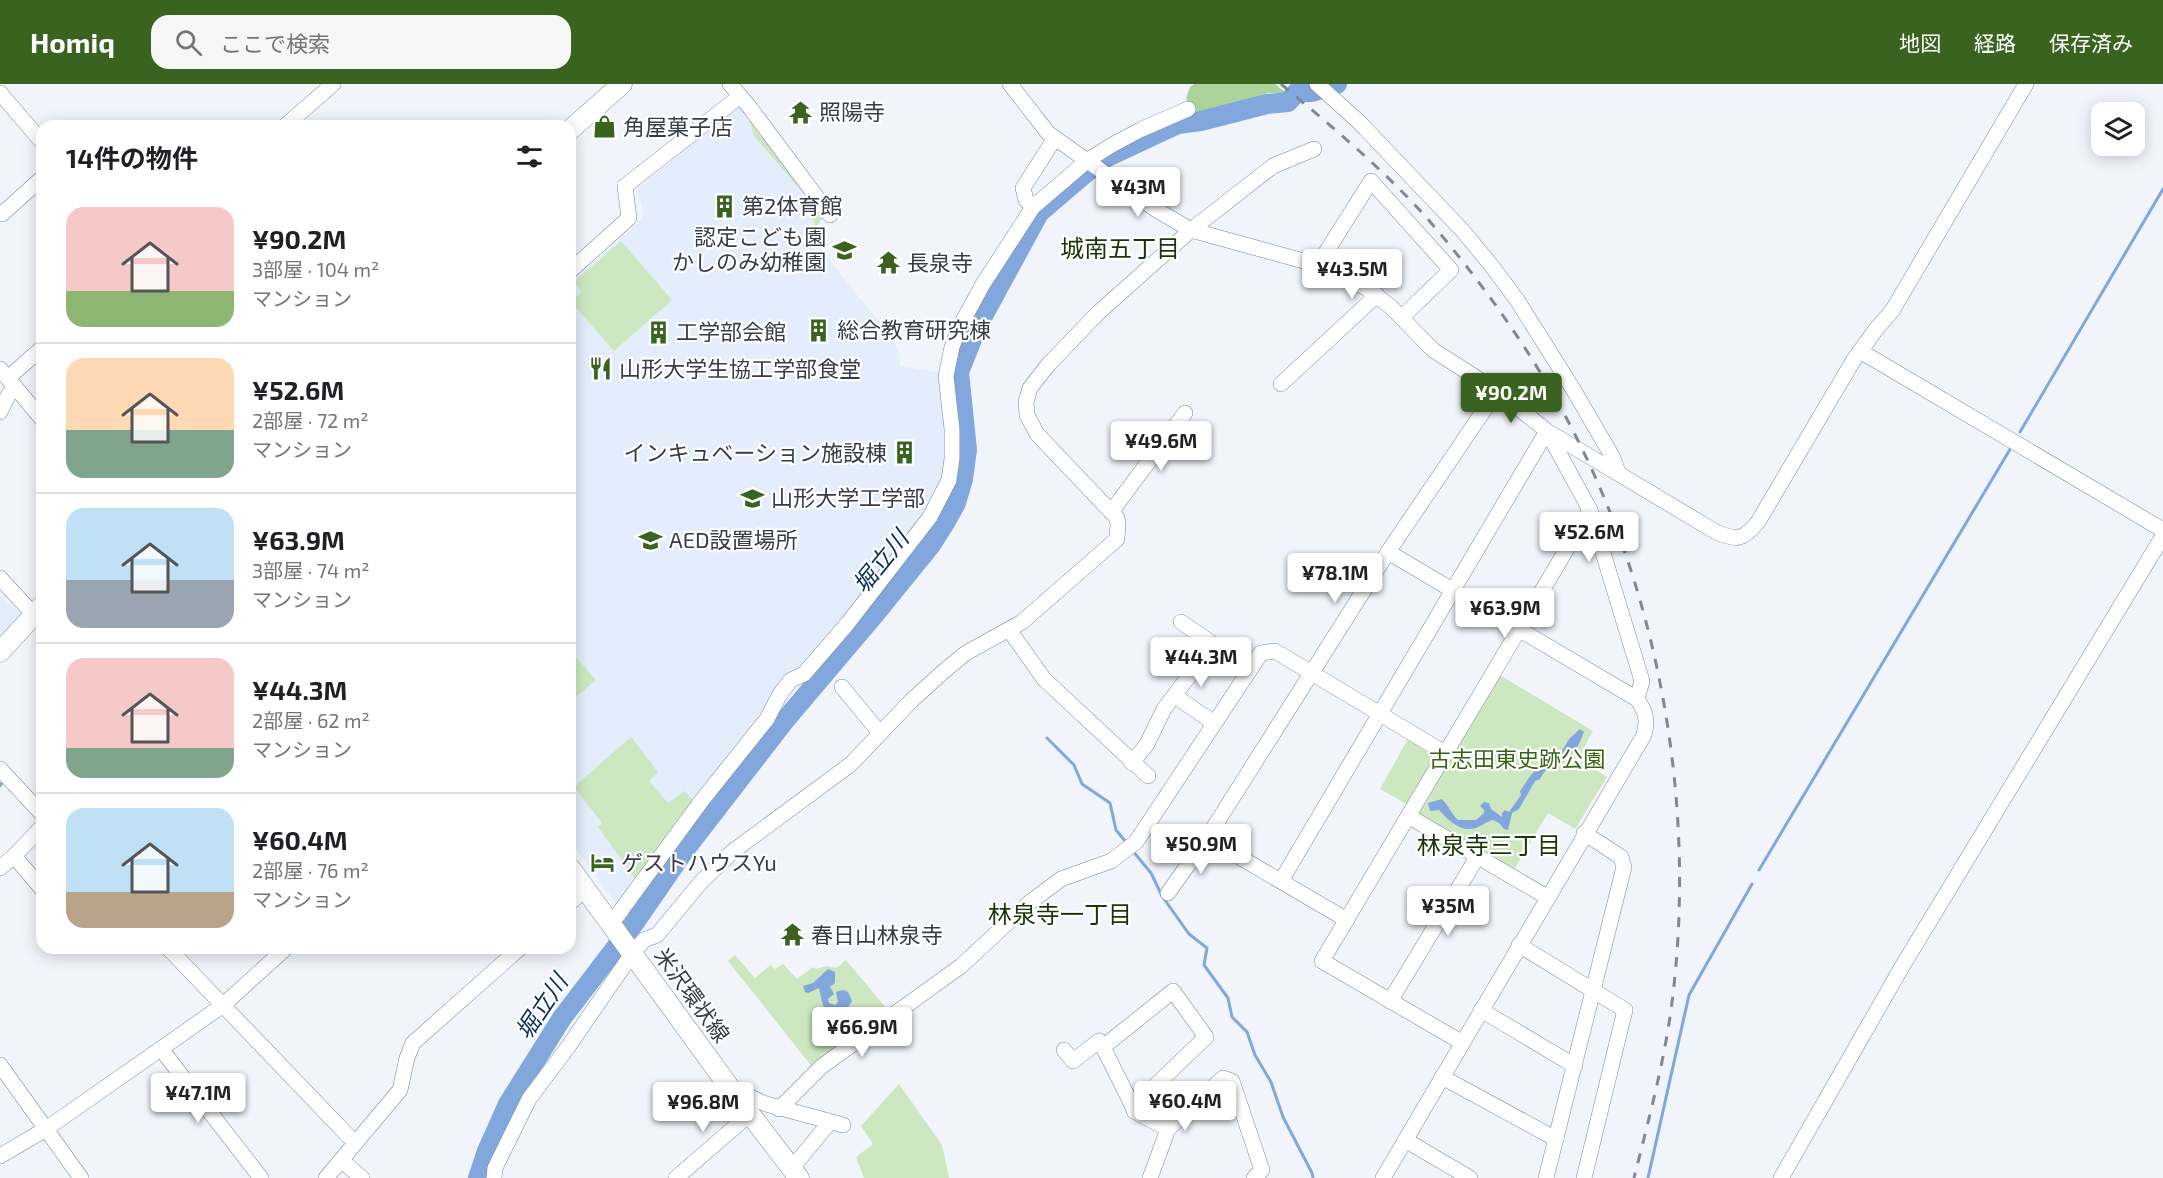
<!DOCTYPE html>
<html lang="ja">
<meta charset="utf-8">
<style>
:root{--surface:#fff;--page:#f6f6f6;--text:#202124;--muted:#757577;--line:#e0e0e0;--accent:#39631f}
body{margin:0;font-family:"Exo 2","Noto Sans JP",sans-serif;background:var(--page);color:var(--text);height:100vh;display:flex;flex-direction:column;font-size:22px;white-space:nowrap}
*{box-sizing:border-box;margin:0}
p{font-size:20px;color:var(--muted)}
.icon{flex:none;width:33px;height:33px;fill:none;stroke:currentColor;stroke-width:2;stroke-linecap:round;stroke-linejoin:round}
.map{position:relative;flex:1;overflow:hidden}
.panel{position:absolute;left:36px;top:36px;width:540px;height:834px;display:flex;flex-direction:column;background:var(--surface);border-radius:18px;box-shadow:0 3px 15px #0003}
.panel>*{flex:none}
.buttons{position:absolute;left:2091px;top:18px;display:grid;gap:12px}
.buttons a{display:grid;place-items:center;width:54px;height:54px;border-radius:12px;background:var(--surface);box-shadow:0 3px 15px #0003;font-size:30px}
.price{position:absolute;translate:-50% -51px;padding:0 14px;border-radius:6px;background:#fff;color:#222;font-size:20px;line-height:39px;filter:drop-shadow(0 2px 3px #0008)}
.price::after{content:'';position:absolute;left:50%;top:36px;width:18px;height:14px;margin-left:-9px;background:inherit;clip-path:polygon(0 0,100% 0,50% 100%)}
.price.on{background:var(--accent);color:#fff}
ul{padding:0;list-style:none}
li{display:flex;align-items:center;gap:18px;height:150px;padding:0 30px}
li+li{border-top:2px solid var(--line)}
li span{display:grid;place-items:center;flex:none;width:168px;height:120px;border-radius:18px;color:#555}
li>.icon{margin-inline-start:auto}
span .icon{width:72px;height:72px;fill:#fffc;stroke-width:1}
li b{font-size:26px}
h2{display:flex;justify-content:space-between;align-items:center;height:72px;padding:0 30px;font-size:26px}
header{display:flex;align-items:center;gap:36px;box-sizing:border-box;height:84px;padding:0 30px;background:var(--accent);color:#fff}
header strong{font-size:28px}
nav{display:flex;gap:33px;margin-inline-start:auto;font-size:21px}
.search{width:420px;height:54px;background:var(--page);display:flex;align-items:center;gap:15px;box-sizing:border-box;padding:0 21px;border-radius:18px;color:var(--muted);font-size:22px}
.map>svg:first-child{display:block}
.built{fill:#e3edfb}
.green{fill:#cde8c1}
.forest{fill:#acd399}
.water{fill:#82a7dc}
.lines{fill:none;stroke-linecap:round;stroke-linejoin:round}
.stream{stroke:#82a7dc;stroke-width:3}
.river{stroke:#82a7dc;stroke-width:20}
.minor-casing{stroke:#7587a1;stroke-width:16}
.major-casing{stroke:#7587a1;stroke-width:21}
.minor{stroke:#fff;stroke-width:15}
.major{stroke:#fff;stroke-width:20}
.rail{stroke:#828891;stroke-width:3;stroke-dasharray:10 10;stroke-linecap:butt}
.labels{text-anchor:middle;stroke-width:4.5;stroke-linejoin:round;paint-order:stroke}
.poi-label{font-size:22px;fill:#363d49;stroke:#fff;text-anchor:start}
.park-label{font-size:22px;fill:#366416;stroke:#fff}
.street-label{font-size:22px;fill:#363d49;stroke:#fff}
.neighbourhood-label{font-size:24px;fill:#1a3607;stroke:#fff}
.water-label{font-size:24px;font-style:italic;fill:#0a2e5e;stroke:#fff}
</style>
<header>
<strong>Homiq</strong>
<div class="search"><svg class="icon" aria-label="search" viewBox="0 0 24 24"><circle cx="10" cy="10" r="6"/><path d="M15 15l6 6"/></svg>ここで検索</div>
<nav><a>地図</a><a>経路</a><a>保存済み</a></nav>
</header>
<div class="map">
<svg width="2163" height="1094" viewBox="0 0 2163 1094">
<rect width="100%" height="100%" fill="#f1f5fb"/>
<g class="built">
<path d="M 737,22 L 740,23 L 825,130 L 813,150 L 813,155 L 893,256 L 899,270 L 900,282 L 941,289 L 949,375 L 933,422 L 617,821 L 570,757 L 570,199 L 636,141 L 642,133 L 643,126 L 637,105 Z"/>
<path d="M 0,512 L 23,532 L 0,558 Z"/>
</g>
<g class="green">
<path d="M 748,32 L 825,130 L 812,150 L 808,145 L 815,139 L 804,125 L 811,118 L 754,52 Z"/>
<path d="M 621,157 L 672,216 L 614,267 L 571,218 L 582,208 L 574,198 Z"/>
<path d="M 570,566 L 596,596 L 570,618 Z"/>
<path d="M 1498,590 L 1593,647 L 1578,675 L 1607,693 L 1575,745 L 1548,729 L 1514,786 L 1417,728 Z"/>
<path d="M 631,653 L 658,688 L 649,697 L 668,719 L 684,707 L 697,719 L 636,796 L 598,743 L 602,739 L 574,703 Z"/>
<path d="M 1408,655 L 1432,671 L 1434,676 L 1408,721 L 1380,705 Z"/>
<path d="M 735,871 L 755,894 L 770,881 L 775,885 L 783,880 L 797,895 L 813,883 L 816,885 L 827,882 L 836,884 L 846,876 L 887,925 L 813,984 L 728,877 Z"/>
<path d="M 899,1000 L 942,1061 L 949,1094 L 864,1094 L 856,1073 L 873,1060 L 861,1042 Z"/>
</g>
<path class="forest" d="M 1194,0 L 1275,0 L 1286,9 L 1268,9 L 1208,30 L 1192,26 L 1186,14 L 1190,3 Z"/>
<g class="water">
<path d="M 1580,645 L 1584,648 L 1578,662 L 1562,679 L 1544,688 L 1540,695 L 1535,697 L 1519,725 L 1512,729 L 1508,746 L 1504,745 L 1499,739 L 1493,736 C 1487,737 1482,742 1476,744 C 1461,749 1448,736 1439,726 L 1430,727 L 1428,719 L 1442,715 C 1449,722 1451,729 1458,736 L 1476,736 L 1484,729 L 1484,726 L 1480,722 L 1484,718 L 1489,719 L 1491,725 L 1502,733 L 1502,729 L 1505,726 L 1509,728 L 1521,711 L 1520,707 L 1531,691 L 1538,684 L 1541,684 L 1559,672 L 1569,655 Z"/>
<path d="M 828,885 L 835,888 L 835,899 L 830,903 L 834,910 L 828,915 L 829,919 L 835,921 L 838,918 L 836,908 L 843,906 L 848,908 L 852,917 L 844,930 C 822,932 823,921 819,904 L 808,909 L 805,908 L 803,902 L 813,899 Z"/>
</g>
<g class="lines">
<g class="stream">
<path d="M 2020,348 L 2163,105"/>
<path d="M 1047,654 L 1074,681 L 1082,700 L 1110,719 L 1116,746 L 1126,758"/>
<path d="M 0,702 L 2,699"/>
<path d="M 1132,766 L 1151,789 L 1162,812 L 1189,850 L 1207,864 L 1204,881 L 1228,914 L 1232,933 L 1247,948 L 1255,971 L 1271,998 L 1283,1033 L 1312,1089 L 1313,1094"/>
<path d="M 1759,786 L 2012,362"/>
<path d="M 1648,1094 L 1689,911 L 1752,800"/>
</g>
<path class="river" d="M 478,1094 L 487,1067 L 508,1020 L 562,934 L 633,841 L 684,767 L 786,635 L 875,530 L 931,461 L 945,439 L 956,419 L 963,395 L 967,366 L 959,288 L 977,243 L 1039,129 L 1101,76 L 1178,40 L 1201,37 L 1267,20 L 1288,18 L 1297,8 L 1312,8 L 1337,0"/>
<defs>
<g id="minor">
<path d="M 730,0 L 751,25 L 830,131"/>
<path d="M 1010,0 L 1048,49 L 1155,125 L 1191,146 L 1318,181 L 1366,204 L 1391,223 L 1433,266 L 1497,307 L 1547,347 L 1716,448 C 1737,457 1743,456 1758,438 L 1853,277 L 1877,244 L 1892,227 L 2026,0"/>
<path d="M 1317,0 L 1359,38 L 1462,146 L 1491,181 L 1517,216 L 1573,305 L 1612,372 L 1618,388"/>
<path d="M 0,9 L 42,58"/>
<path d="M 285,42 L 333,0"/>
<path d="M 1033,123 L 1026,116 L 1023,104 L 1055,54"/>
<path d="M 2,130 L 42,94"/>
<path d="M 1318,181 L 1371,97 L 1451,186 L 1402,233"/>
<path d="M 570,187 L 629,134 L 625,102 L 739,13"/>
<path d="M 1860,267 L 2163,446"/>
<path d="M 0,285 L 42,335"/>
<path d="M 8,294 L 42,264"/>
<path d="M 1281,300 L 1377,211"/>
<path d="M 0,328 L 9,310 L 15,303"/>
<path d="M 1548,349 L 1590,426 L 1642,597 L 1637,615"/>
<path d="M 1111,428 L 1185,329"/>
<path d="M 0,494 L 34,531"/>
<path d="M 1010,547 L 1044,595 L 1148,692"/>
<path d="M 842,603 L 880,649"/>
<path d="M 1175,612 L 1214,639"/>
<path d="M 1132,679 L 1147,660 L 1164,625 L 1208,567 L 1210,558 L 1181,538"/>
<path d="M 0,685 L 42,730"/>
<path d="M 1408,732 L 1547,813"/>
<path d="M 1207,754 L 1347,836"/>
<path d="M 14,772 L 42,805"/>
<path d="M 0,784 L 14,772 L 42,743"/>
<path d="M 1281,797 L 1547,347"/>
<path d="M 1168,809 L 1207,754 L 1388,468 L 1497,307"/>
<path d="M 570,819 L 585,805"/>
<path d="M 611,840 L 703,715 L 767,635 L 780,610 L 791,596 L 804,590 L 848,539 L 930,433 L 949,396 L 952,375 L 952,345 L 946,292 L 952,263 L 959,244 L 983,200 L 1033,123 L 1088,76 L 1112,61 L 1142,45 L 1188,25"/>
<path d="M 1519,861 L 1625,926 L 1584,1094"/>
<path d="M 168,864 L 355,1059"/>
<path d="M 1390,917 L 1478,772"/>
<path d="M 1481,926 L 1575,982"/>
<path d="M 1461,958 L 1322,877 L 1590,426"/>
<path d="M 161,965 L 261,1094"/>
<path d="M 1064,966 L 1073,977 L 1099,957 L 1105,962"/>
<path d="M 0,981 L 81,1094"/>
<path d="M 1442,993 L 1556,1055"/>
<path d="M 730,1004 L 766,1020 L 843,1041"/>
<path d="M 1133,1023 L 1206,953 L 1173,907 L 1103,963 L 1133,1023 L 1134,1027 L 1168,1045 L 1150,1094"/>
<path d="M 779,1025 L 821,983 L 961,882 L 1029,819 L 1061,795 L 1111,777 L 1136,758 L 1261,569 L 1275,567 L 1445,669"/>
<path d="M 1168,1045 L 1223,994 L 1232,997 L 1262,1086 L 1254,1094"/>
<path d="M 1405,1056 L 1470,1094"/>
<path d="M 0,1072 L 46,1045 L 222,922 L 286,864"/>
<path d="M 341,1076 L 362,1094"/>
<path d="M 792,1084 L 830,1038"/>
<path d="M 326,1094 L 400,1006 L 407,974 L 413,959 L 520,864"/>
<path d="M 494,1094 L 495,1084 L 529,1015 L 568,963 L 632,870 L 644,856 L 657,851 L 701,798 L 732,768 L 851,680 L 911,617 L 944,587 L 966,569 L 1022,538 L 1117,455 L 1118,441 L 1117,434 L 1037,350 L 1027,331 L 1026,318 L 1030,304 L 1048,281 L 1098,229 L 1191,146 L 1273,82 L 1314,65"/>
<path d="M 676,1094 L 751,1029"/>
<path d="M 1383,1094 L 1644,651 C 1648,636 1646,628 1637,615 L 1388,468"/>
<path d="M 1546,1094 L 1624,783 L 1621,773 L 1584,749"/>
<path d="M 1781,1094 L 1903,881 L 2163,452"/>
</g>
<g id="major">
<path d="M 570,46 L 622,0"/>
<path d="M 0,568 L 42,522"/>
<path d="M 570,784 L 730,1004 L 799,1094"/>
</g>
</defs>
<use href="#minor" class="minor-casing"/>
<use href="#major" class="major-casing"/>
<use href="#minor" class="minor"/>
<use href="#major" class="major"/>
<path class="rail" d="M 1281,0 C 1331,42 1382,84 1426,133 C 1488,205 1545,286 1586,373 C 1666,541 1696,742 1671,926 C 1663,983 1648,1038 1634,1094"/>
</g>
<defs>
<symbol id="temple-bare" viewBox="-9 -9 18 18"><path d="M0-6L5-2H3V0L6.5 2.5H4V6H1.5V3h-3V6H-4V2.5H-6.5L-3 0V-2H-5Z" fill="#39631f" stroke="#fff" stroke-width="2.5" paint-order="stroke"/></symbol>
<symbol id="shop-bare" viewBox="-9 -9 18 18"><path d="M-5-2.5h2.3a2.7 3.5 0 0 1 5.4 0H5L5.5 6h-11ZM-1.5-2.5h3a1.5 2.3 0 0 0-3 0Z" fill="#39631f" stroke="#fff" stroke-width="2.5" paint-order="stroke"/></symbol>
<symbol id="building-bare" viewBox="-9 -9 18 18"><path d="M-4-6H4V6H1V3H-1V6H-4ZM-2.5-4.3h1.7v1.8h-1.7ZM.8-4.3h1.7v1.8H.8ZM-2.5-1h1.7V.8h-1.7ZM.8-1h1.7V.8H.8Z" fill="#39631f" stroke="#fff" stroke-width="2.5" paint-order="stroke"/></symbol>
<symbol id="school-bare" viewBox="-9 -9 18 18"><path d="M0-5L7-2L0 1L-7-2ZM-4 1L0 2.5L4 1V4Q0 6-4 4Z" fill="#39631f" stroke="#fff" stroke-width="2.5" paint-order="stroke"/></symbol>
<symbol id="restaurant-bare" viewBox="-9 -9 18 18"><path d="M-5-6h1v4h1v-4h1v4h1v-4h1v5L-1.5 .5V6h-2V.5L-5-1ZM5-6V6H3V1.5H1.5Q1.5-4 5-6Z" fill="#39631f" stroke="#fff" stroke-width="2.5" paint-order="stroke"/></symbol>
<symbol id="university-bare" viewBox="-9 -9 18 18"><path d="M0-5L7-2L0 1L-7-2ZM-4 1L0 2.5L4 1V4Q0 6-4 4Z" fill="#39631f" stroke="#fff" stroke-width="2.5" paint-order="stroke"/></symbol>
<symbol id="hotel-bare" viewBox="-9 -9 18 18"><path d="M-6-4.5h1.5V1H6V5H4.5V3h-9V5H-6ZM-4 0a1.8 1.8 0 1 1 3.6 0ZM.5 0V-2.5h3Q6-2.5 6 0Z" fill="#39631f" stroke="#fff" stroke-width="2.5" paint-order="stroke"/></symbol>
</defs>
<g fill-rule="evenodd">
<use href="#temple-bare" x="784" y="12" width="33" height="33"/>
<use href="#shop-bare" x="588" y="26" width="33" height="33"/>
<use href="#building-bare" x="708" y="106" width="33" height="33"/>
<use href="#school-bare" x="828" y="150" width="33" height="33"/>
<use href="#temple-bare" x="872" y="162" width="33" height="33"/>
<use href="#building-bare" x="802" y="230" width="33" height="33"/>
<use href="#building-bare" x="642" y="232" width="33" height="33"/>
<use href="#restaurant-bare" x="584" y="268" width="33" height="33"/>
<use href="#building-bare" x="888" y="352" width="33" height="33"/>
<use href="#university-bare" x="736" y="398" width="33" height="33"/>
<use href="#school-bare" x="634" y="440" width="33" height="33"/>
<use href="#hotel-bare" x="586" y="762" width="33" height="33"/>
<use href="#temple-bare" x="776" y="834" width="33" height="33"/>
</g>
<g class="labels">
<g class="poi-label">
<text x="819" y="36">照陽寺</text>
<text x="623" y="51">角屋菓子店</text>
<text x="742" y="130">第2体育館</text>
<text x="826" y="161" text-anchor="end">認定こども園<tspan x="826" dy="25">かしのみ幼稚園</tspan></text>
<text x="907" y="187">長泉寺</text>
<text x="837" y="254">総合教育研究棟</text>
<text x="676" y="256">工学部会館</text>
<text x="619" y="293">山形大学生協工学部食堂</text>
<text x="887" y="377" text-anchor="end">インキュベーション施設棟</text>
<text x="771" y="422">山形大学工学部</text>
<text x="669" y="464">AED設置場所</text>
<text x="621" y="787">ゲストハウスYu</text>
<text x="811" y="859">春日山林泉寺</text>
</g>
<g class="park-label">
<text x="1517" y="683">古志田東史跡公園</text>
</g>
<g class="street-label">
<text transform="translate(692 911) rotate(54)" y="8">米沢環状線</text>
</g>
<g class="neighbourhood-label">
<text x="1120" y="173">城南五丁目</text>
<text x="1489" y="770">林泉寺三丁目</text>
<text x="1060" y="839">林泉寺一丁目</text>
</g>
<g class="water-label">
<text transform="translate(881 478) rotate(-51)" y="8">堀立川</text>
<text transform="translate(542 923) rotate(-56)" y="8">堀立川</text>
</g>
</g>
</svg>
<div class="buttons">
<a><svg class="icon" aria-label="layers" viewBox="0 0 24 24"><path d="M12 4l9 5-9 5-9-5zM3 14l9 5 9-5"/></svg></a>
</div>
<b class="price" style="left:1138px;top:134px">¥43M</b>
<b class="price" style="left:1352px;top:216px">¥43.5M</b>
<b class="price on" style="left:1511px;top:340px">¥90.2M</b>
<b class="price" style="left:1161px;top:388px">¥49.6M</b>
<b class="price" style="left:1589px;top:479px">¥52.6M</b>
<b class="price" style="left:1335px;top:520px">¥78.1M</b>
<b class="price" style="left:1505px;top:555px">¥63.9M</b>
<b class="price" style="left:1201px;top:604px">¥44.3M</b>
<b class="price" style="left:1201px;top:791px">¥50.9M</b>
<b class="price" style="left:1448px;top:853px">¥35M</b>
<b class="price" style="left:862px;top:974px">¥66.9M</b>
<b class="price" style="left:198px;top:1040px">¥47.1M</b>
<b class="price" style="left:1185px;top:1048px">¥60.4M</b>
<b class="price" style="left:703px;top:1049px">¥96.8M</b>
<section class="panel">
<h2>14件の物件<svg class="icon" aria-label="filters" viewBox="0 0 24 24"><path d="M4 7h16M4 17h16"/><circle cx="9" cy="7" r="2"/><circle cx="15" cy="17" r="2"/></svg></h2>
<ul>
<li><span style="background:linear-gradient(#f6c9c9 70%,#8fb573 0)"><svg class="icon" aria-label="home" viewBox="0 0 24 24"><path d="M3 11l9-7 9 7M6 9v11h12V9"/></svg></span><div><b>¥90.2M</b><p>3部屋 · 104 m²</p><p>マンション</p></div></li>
<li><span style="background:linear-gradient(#ffd9b3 60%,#7fa58c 0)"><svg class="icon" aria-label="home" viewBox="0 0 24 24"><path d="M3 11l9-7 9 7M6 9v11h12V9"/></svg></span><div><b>¥52.6M</b><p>2部屋 · 72 m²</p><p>マンション</p></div></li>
<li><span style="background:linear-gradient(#bfe0f5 60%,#9aa5b1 0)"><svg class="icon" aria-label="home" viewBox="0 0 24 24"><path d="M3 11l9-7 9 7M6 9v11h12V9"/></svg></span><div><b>¥63.9M</b><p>3部屋 · 74 m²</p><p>マンション</p></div></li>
<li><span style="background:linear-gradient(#f6c9c9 75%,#7fa58c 0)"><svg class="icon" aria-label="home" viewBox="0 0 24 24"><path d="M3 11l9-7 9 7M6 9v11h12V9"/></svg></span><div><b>¥44.3M</b><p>2部屋 · 62 m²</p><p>マンション</p></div></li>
<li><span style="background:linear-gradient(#bfe0f5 70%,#b9a48a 0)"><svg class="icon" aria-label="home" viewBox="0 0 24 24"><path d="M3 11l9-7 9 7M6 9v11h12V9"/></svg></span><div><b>¥60.4M</b><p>2部屋 · 76 m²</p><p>マンション</p></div></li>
</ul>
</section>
</div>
